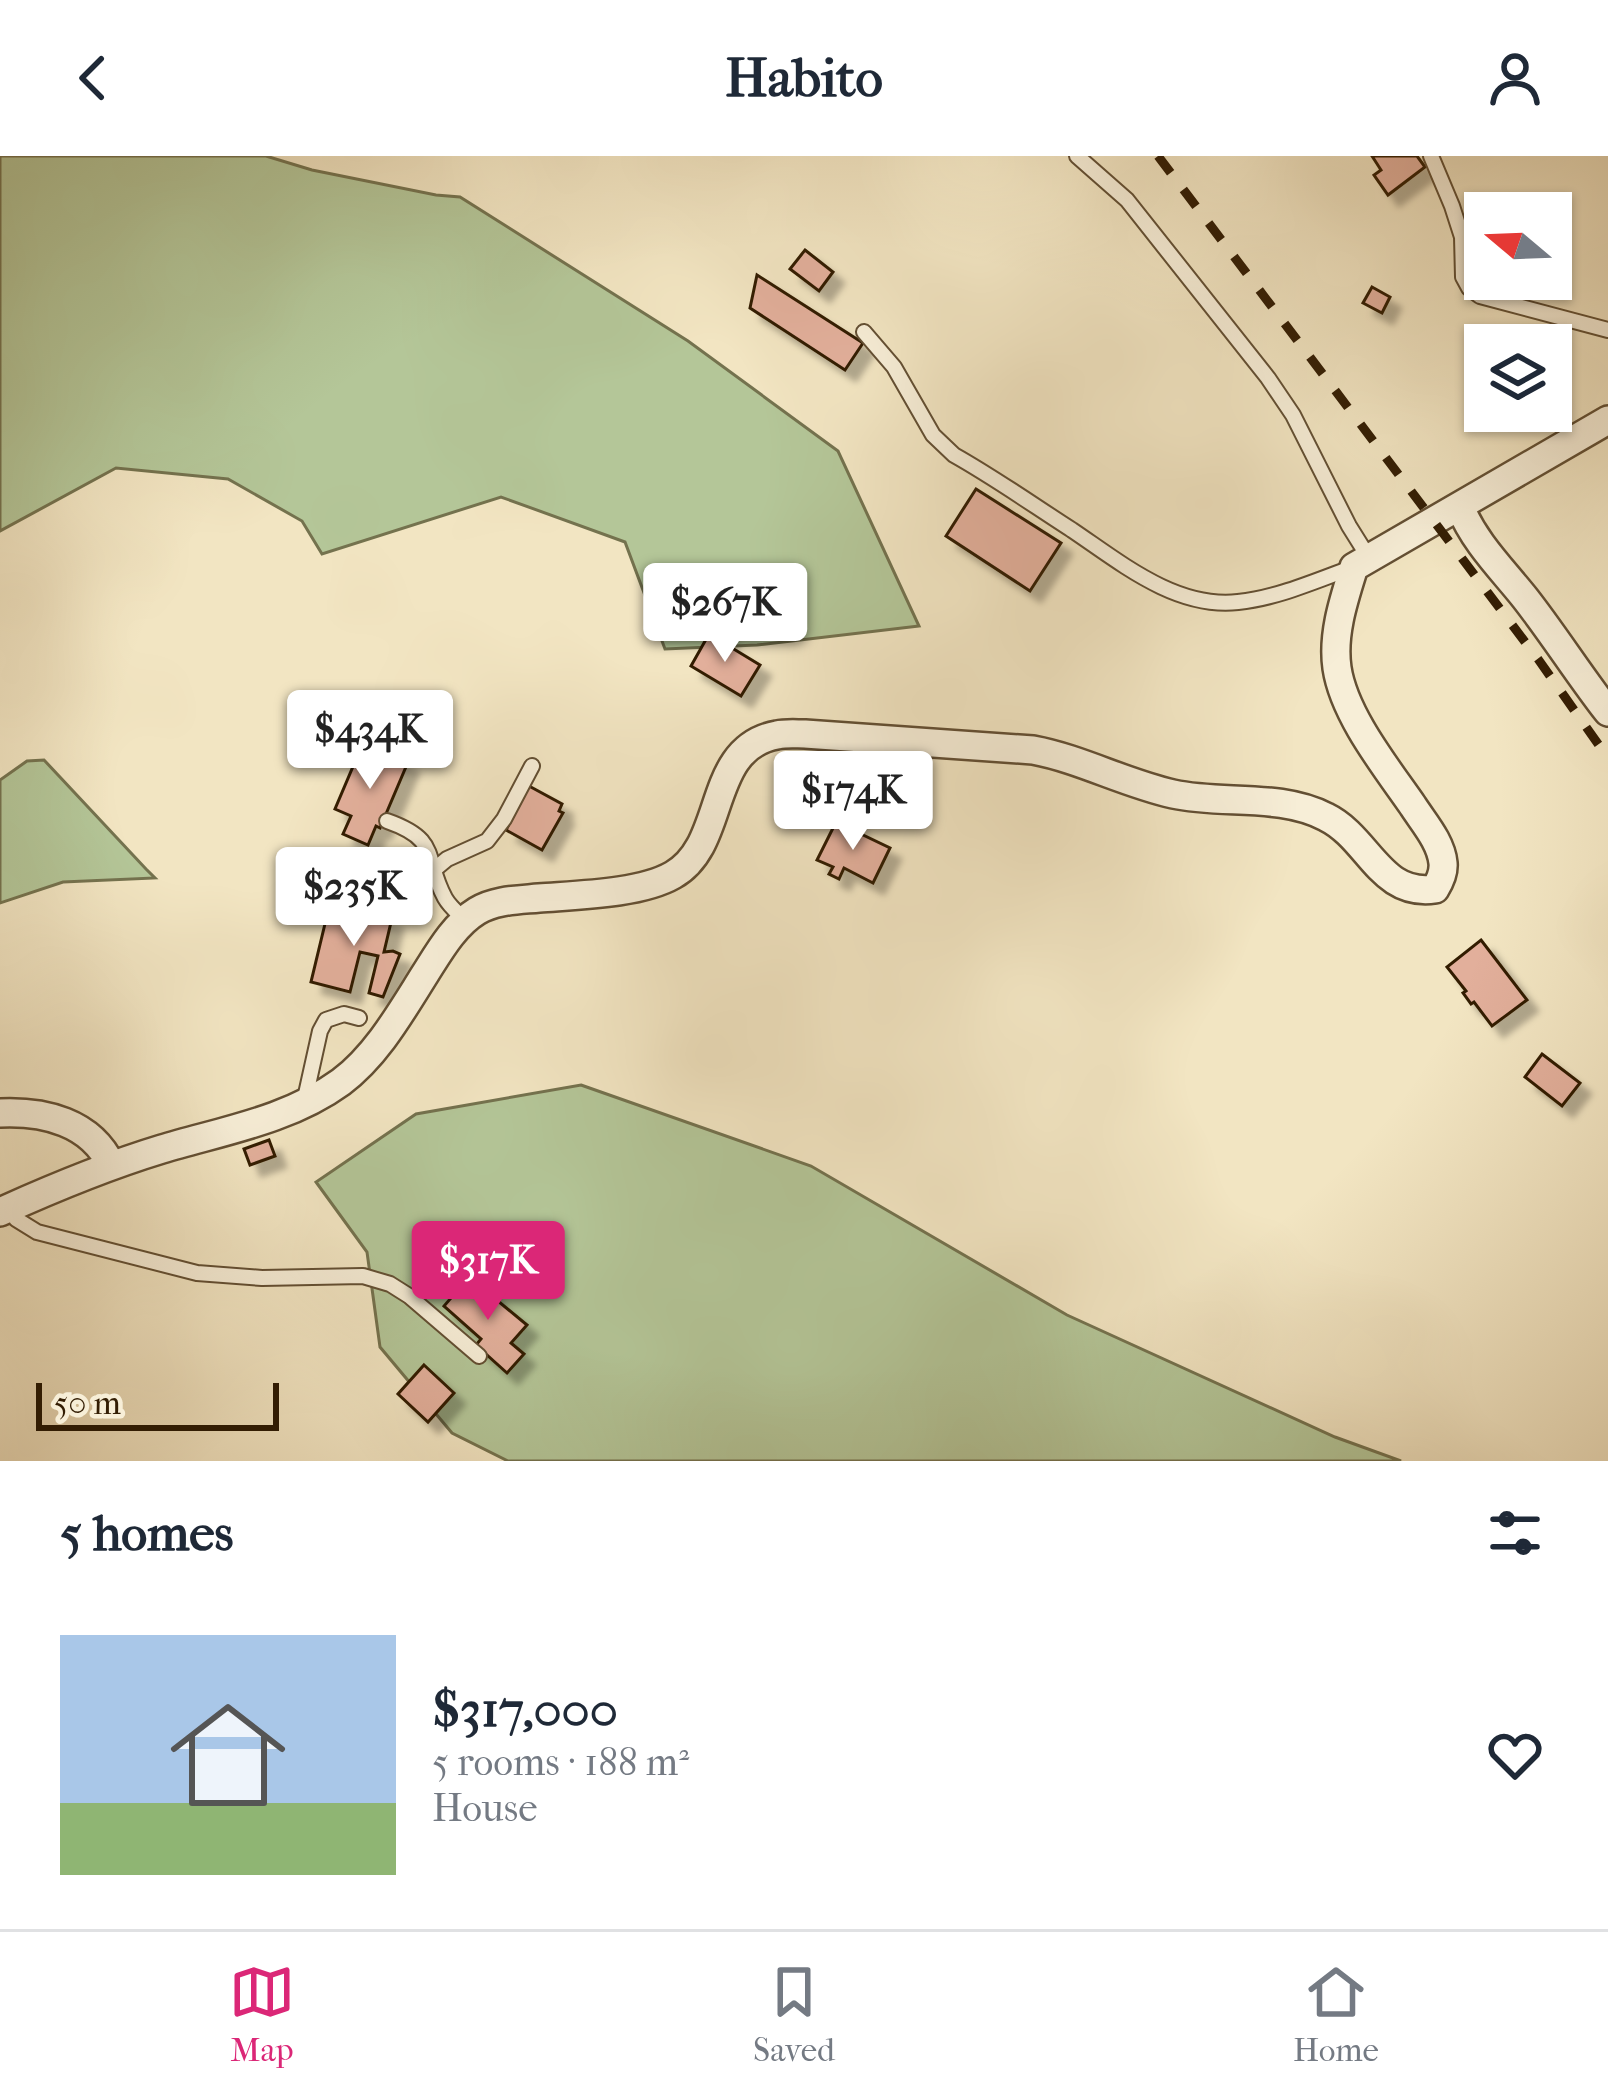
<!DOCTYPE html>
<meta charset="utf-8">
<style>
:root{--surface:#fff;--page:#f2f2f3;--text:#1f2937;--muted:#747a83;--line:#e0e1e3;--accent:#db2777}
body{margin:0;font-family:"IM FELL French Canon",serif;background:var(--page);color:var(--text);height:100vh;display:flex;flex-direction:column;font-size:45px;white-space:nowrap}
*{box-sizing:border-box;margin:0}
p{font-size:39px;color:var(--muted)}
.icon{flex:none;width:66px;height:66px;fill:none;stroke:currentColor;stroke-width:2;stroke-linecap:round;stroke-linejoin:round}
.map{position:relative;height:1305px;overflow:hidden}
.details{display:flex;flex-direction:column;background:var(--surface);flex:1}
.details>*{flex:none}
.needle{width:78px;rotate:289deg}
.fabs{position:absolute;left:1464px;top:36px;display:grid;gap:24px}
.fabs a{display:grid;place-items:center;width:108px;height:108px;border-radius:0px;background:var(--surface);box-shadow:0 3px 9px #0004;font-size:60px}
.scale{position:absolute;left:36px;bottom:30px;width:243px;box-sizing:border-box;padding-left:12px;border:6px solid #331d03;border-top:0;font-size:33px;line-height:42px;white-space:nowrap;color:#331d03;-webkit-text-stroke:9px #f7eed7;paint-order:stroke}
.price{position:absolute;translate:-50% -102px;padding:0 27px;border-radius:12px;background:#fff;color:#222;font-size:39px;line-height:78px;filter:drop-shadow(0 3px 6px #0008)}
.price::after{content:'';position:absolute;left:50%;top:72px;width:36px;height:27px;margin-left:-18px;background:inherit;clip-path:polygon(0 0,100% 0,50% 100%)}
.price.selected{background:var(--accent);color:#fff}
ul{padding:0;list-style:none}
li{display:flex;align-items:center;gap:36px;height:300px;padding:0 60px}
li+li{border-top:3px solid var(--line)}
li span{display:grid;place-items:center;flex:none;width:336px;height:240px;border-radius:0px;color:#555}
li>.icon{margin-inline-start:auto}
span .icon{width:144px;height:144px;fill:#fffc;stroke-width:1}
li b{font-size:51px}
h2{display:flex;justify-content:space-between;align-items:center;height:144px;padding:0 60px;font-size:51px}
header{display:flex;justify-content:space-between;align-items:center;height:156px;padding:0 60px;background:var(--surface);font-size:54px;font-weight:700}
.tab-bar{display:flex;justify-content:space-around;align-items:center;height:168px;border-top:3px solid var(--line);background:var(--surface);font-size:33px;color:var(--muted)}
.tab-bar a{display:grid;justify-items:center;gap:6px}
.tab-bar .selected{color:var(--accent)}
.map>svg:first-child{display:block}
.green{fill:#b4c698;stroke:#74724e;stroke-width:3}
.building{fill:#e2af9b;stroke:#331d03;stroke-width:3;filter:url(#shadow)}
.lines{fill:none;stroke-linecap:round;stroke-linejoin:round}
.lane-casing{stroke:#634f33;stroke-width:18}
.street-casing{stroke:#634f33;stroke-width:32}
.lane{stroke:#f7eed7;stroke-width:14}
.street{stroke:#f7eed7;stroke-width:27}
.rail{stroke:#331d03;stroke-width:9;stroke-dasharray:21 21;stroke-linecap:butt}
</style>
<header><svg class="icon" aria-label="back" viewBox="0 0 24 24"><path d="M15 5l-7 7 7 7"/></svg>Habito<svg class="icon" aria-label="person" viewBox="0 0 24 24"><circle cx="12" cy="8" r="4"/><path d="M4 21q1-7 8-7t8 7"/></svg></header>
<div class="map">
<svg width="1608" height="1305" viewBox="0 0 1608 1305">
<defs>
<filter id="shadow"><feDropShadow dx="11" dy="11" stdDeviation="3" flood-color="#0004"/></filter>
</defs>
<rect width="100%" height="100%" fill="#f2e5c2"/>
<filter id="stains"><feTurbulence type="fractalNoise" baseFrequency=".00167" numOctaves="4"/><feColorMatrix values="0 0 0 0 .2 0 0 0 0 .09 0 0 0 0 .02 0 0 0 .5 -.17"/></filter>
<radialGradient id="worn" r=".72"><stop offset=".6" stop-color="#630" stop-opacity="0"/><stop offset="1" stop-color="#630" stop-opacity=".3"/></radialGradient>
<g class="green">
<path d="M 0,0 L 266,0 L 312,14 L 436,39 L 460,41 L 688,185 L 838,295 L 919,470 L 757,489 L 665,493 L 625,386 L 501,341 L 322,398 L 302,365 L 228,323 L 116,312 L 0,375 Z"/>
<path d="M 44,604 L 146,713 L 155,722 L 63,726 L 0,747 L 0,624 L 27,605 Z"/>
<path d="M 581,929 L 811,1010 L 1067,1159 L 1335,1281 L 1401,1305 L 508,1305 L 452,1277 L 380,1191 L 367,1096 L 316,1026 L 416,958 Z"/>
</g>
<g class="building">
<path d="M 1372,0 L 1417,0 L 1425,11 L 1388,39 L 1374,19 L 1381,14 Z"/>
<path d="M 805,94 L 833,116 L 819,135 L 790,113 Z"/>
<path d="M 757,119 L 863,187 L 845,214 L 750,152 Z"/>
<path d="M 1372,131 L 1390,141 L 1382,157 L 1363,147 Z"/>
<path d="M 976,333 L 1061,387 L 1030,435 L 946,380 Z"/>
<path d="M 709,478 L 760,509 L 741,540 L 691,510 Z"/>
<path d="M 363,587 L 408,606 L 380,672 L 376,670 L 368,689 L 343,678 L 351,660 L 335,653 Z"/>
<path d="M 529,630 L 562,648 L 559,655 L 563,657 L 542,694 L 506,674 Z"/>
<path d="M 836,666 L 890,692 L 873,727 L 844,712 L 839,723 L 829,718 L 833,711 L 817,704 Z"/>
<path d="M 330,747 L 392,762 L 384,796 L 393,795 L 400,798 L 383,841 L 369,837 L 378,800 L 360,796 L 350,836 L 311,826 Z"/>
<path d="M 1481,784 L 1527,844 L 1492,870 L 1474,846 L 1471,848 L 1463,837 L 1466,835 L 1447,811 Z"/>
<path d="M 1542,898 L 1580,927 L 1562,950 L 1525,921 Z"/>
<path d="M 269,984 L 275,1000 L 250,1009 L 244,993 Z"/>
<path d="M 469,1121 L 527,1169 L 511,1187 L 524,1198 L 507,1217 L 476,1189 L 481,1183 L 444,1150 Z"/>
<path d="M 424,1209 L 454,1237 L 428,1266 L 398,1238 Z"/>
</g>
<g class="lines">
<defs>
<g id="lane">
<path d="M 1077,0 L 1127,44 L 1268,222 L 1293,259 L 1349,370 L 1369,402"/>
<path d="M 1431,0 L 1452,50 L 1462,81 L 1463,121 L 1469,132 L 1480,140 L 1608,174"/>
<path d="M 864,176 L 894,211 L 933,279 L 954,299 C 995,322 1033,349 1072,374 C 1121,407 1176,453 1238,446 C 1278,442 1317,424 1354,411"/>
<path d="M 387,665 C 441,684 423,701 445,742 C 450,751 459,758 466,765"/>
<path d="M 435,713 L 447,703 L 487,685 L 504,663 L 532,610"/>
<path d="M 304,947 L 320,875 L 326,864 L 344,858 L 359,862"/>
<path d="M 10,1052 L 16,1063 L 37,1076 L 197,1117 L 262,1122 L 363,1120 L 390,1128 L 409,1140 L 479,1200"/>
</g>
<g id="street">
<path d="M 1460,351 C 1475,387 1501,412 1525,442 C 1554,479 1579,519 1608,556"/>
<path d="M 0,957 C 44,955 91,966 111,1009"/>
<path d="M 0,1056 C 53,1032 106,1010 162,993 C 222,975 289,964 341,926 C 377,899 401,856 425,818 C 439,796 454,769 477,755 C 495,744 518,744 539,742 C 577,739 640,738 673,719 C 728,688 705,592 777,579 C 786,577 796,578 805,578 L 1033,594 C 1081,603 1124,627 1173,638 C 1222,649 1280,637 1326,661 C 1369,682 1380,741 1435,733 C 1440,725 1444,717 1443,707 C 1441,686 1424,667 1413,650 C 1386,611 1344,559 1337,512 C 1332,478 1344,443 1354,411 L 1608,264"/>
</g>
</defs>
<use href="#lane" class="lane-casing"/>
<use href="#street" class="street-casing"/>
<use href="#lane" class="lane"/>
<use href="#street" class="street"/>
<path class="rail" d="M 1158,0 L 1538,503 L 1608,602"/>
</g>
<rect width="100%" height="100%" filter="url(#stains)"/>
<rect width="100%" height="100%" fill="url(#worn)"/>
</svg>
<div class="fabs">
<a><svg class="needle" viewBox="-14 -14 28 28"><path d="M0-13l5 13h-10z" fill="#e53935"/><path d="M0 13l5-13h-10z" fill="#747a83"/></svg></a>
<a><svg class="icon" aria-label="layers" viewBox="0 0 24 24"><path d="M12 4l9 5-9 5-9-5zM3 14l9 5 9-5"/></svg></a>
</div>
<div class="scale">50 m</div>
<b class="price" style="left:725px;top:509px">$267K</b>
<b class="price" style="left:370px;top:636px">$434K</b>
<b class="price" style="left:853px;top:697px">$174K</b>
<b class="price" style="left:354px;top:793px">$235K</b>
<b class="price selected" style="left:488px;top:1167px">$317K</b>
</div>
<section class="details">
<h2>5 homes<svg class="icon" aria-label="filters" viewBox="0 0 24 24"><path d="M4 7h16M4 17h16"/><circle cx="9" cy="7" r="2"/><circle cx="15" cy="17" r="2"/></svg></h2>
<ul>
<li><span style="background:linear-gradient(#a9c7e8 70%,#8fb573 0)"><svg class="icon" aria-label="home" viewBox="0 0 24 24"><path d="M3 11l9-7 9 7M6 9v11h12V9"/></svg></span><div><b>$317,000</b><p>5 rooms · 188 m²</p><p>House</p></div><svg class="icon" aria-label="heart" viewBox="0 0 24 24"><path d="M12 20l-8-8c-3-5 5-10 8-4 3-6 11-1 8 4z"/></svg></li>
</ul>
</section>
<nav class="tab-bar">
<a class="selected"><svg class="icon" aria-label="map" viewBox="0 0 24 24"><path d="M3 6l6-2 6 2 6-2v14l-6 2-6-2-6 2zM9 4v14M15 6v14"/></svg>Map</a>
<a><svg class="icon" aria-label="saved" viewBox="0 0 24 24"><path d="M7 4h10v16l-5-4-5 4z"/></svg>Saved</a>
<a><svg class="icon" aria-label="home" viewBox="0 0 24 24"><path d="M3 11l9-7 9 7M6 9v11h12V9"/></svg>Home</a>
</nav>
